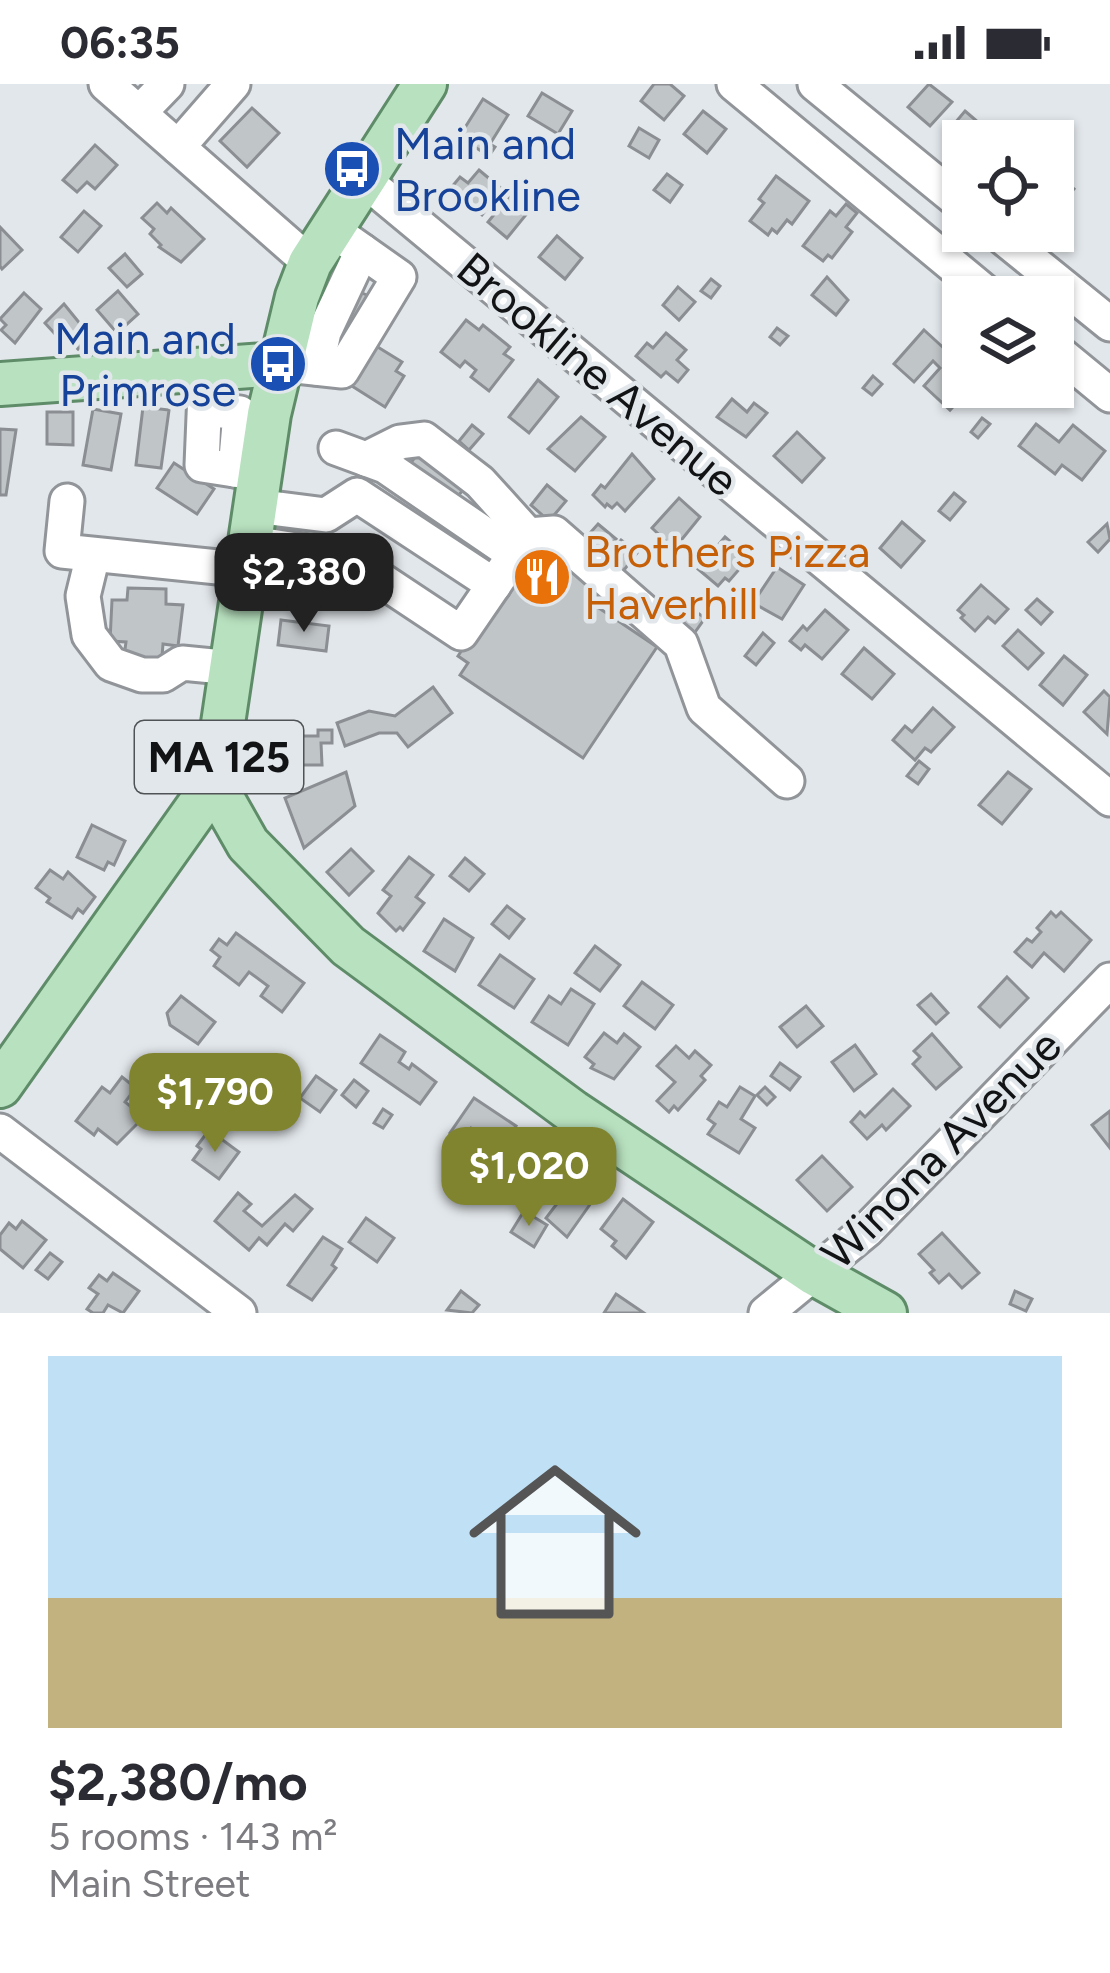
<!DOCTYPE html>
<meta charset="utf-8">
<style>
:root{--surface:#fff;--page:#f7f7f7;--text:#2b2b33;--muted:#7c7c81;--line:#e1e1e2;--accent:#80842f}
body{margin:0;font-family:Figtree,sans-serif;background:var(--page);color:var(--text);height:100vh;display:flex;flex-direction:column;font-size:45px;white-space:nowrap}
*{box-sizing:border-box;margin:0}
p{font-size:39px;color:var(--muted)}
.icon{flex:none;width:66px;height:66px;fill:none;stroke:currentColor;stroke-width:2;stroke-linecap:round;stroke-linejoin:round}
.map{position:relative;height:1229px;overflow:hidden}
.details{display:flex;flex-direction:column;background:var(--surface);flex:1}
.details>*{flex:none}
.buttons{position:absolute;left:942px;top:36px;display:grid;gap:24px}
.buttons a{display:grid;place-items:center;width:132px;height:132px;border-radius:0px;background:var(--surface);box-shadow:0 3px 9px #0004;font-size:60px}
.price{position:absolute;translate:-50% -102px;padding:0 27px;border-radius:24px;background:var(--accent);color:#fff;font-size:39px;line-height:78px;filter:drop-shadow(0 3px 6px #0008)}
.price::after{content:'';position:absolute;left:50%;top:72px;width:36px;height:27px;margin-left:-18px;background:inherit;clip-path:polygon(0 0,100% 0,50% 100%)}
.price.on{background:#222;color:#fff}
ul{padding:0;list-style:none}
li{display:grid;align-content:center;gap:24px;height:636px;padding:0 48px}
li+li{border-top:3px solid var(--line)}
li span{display:grid;place-items:center;height:372px;border-radius:0px;color:#555}
li>.icon{margin-inline-start:auto}
span .icon{width:216px;height:216px;fill:#fffc;stroke-width:1}
li b{font-size:51px}
.status{display:flex;justify-content:space-between;align-items:center;height:84px;padding:0 60px;background:var(--surface);direction:ltr}
.status svg{height:33px;fill:currentColor}
.map>svg:first-child{display:block}
.building{fill:#c0c5c8;stroke:#8b8f93;stroke-width:3}
.lines{fill:none;stroke-linecap:round;stroke-linejoin:round}
.minor-casing{stroke:#919599;stroke-width:39}
.major-casing{stroke:#5f8c68;stroke-width:48}
.minor{stroke:#fff;stroke-width:33}
.major{stroke:#b8e1bf;stroke-width:42}
.labels{text-anchor:middle;stroke-width:9;stroke-linejoin:round;paint-order:stroke}
.shield{fill:#e2e7eb;stroke:#505355;stroke-width:3}
.shield-label{font-size:42px;font-weight:bold;fill:#121315}
.transit-label{font-size:45px;fill:#164399;stroke:#e2e7eb;text-anchor:start}
.street-label{font-size:45px;fill:#121315;stroke:#e2e7eb}
.food-label{font-size:45px;fill:#c56008;stroke:#e2e7eb;text-anchor:start}
</style>
<div class="status"><b>06:35</b><svg viewBox="0 0 49 12"><path d="M0 12V9h3v3zM5 12V6h3v6zM10 12V3h3v9zM15 12V0h3v12zM26 1h20v11H26zM47 4h2v5h-2z"/></svg></div>
<div class="map">
<svg width="1110" height="1229" viewBox="0 0 1110 1229">
<rect width="100%" height="100%" fill="#e2e7eb"/>
<g class="building">
<path d="M 654,0 L 670,0 L 684,12 L 664,36 L 641,17 Z"/>
<path d="M 929,0 L 952,18 L 930,42 L 908,23 Z"/>
<path d="M 542,9 L 572,27 L 558,50 L 528,32 Z"/>
<path d="M 483,15 L 508,31 L 490,60 L 495,63 L 489,72 L 459,53 Z"/>
<path d="M 252,24 L 279,49 L 247,83 L 220,57 Z"/>
<path d="M 703,27 L 726,45 L 707,69 L 684,50 Z"/>
<path d="M 965,27 L 986,45 L 977,57 L 963,57 L 963,68 L 944,52 Z"/>
<path d="M 639,44 L 659,56 L 649,74 L 629,62 Z"/>
<path d="M 95,61 L 117,81 L 95,105 L 87,98 L 77,108 L 63,96 Z"/>
<path d="M 479,86 L 503,106 L 482,131 L 450,105 L 460,93 L 468,99 Z"/>
<path d="M 1053,87 L 1074,105 L 1053,129 Z"/>
<path d="M 667,90 L 682,101 L 670,118 L 654,106 Z"/>
<path d="M 776,92 L 809,117 L 792,140 L 787,136 L 777,149 L 772,145 L 768,151 L 750,137 L 764,119 L 759,115 Z"/>
<path d="M 510,111 L 529,127 L 507,154 L 488,138 Z"/>
<path d="M 157,119 L 167,129 L 171,124 L 204,155 L 181,178 L 159,163 L 161,161 L 150,150 L 154,145 L 142,134 Z"/>
<path d="M 846,120 L 857,129 L 846,143 L 852,148 L 832,174 L 828,171 L 823,177 L 803,162 L 830,127 L 836,132 Z"/>
<path d="M 84,127 L 101,142 L 78,168 L 61,153 Z"/>
<path d="M 0,143 L 22,166 L 2,185 L 0,182 Z"/>
<path d="M 557,152 L 582,174 L 565,195 L 539,173 Z"/>
<path d="M 125,170 L 142,190 L 127,203 L 109,184 Z"/>
<path d="M 827,193 L 848,216 L 836,231 L 812,211 Z"/>
<path d="M 711,195 L 720,202 L 711,214 L 701,207 Z"/>
<path d="M 349,203 L 373,214 L 351,261 L 328,250 Z"/>
<path d="M 678,203 L 695,218 L 679,236 L 663,221 Z"/>
<path d="M 118,207 L 138,230 L 117,249 L 97,226 Z"/>
<path d="M 24,209 L 41,225 L 15,259 L 1,246 L 6,241 L 0,235 Z"/>
<path d="M 64,220 L 90,252 L 78,265 L 60,247 L 56,251 L 45,239 Z"/>
<path d="M 466,236 L 479,246 L 483,241 L 510,263 L 504,270 L 513,276 L 489,307 L 471,293 L 476,286 L 465,277 L 460,283 L 441,268 Z"/>
<path d="M 777,244 L 788,252 L 780,261 L 770,253 Z"/>
<path d="M 924,246 L 947,267 L 955,259 L 963,267 L 963,303 L 971,303 L 950,326 L 924,302 L 940,284 L 933,277 L 914,298 L 894,280 Z"/>
<path d="M 666,249 L 686,266 L 677,276 L 688,286 L 678,298 L 666,288 L 661,293 L 636,272 L 647,259 L 653,264 Z"/>
<path d="M 368,257 L 402,278 L 396,287 L 404,292 L 385,323 L 344,297 Z"/>
<path d="M 873,292 L 882,300 L 872,311 L 863,304 Z"/>
<path d="M 538,296 L 558,313 L 529,349 L 509,333 Z"/>
<path d="M 732,315 L 747,328 L 754,319 L 767,329 L 746,353 L 717,333 Z"/>
<path d="M 143,323 L 169,326 L 161,384 L 136,381 Z"/>
<path d="M 93,325 L 121,330 L 111,386 L 83,381 Z"/>
<path d="M 47,328 L 73,328 L 73,361 L 47,360 Z"/>
<path d="M 581,333 L 605,353 L 575,387 L 548,365 Z"/>
<path d="M 982,334 L 990,340 L 978,354 L 971,348 Z"/>
<path d="M 1036,340 L 1059,358 L 1073,341 L 1105,367 L 1082,396 L 1062,381 L 1055,390 L 1019,362 Z"/>
<path d="M 472,341 L 483,350 L 469,366 L 459,357 Z"/>
<path d="M 0,345 L 16,346 L 6,411 L 0,411 Z"/>
<path d="M 797,348 L 824,374 L 802,398 L 774,372 Z"/>
<path d="M 423,363 L 468,400 L 453,418 L 409,381 Z"/>
<path d="M 632,370 L 654,395 L 625,427 L 617,419 L 612,424 L 607,420 L 605,423 L 593,411 L 601,401 L 605,404 Z"/>
<path d="M 174,379 L 214,405 L 197,430 L 157,404 Z"/>
<path d="M 547,401 L 566,417 L 549,437 L 531,421 Z"/>
<path d="M 954,409 L 965,418 L 950,436 L 939,427 Z"/>
<path d="M 679,414 L 700,433 L 674,465 L 652,444 Z"/>
<path d="M 902,438 L 924,457 L 901,483 L 880,464 Z"/>
<path d="M 598,440 L 616,455 L 599,474 L 581,459 Z"/>
<path d="M 1107,440 L 1110,455 L 1098,468 L 1088,458 Z"/>
<path d="M 725,453 L 749,474 L 729,497 L 725,494 L 718,502 L 698,485 Z"/>
<path d="M 621,456 L 637,469 L 618,494 L 601,481 Z"/>
<path d="M 541,464 L 602,506 L 593,520 L 657,563 L 583,674 L 460,591 L 468,579 L 458,572 L 510,494 L 517,500 Z"/>
<path d="M 777,483 L 804,501 L 782,535 L 753,519 Z"/>
<path d="M 981,501 L 1008,525 L 995,539 L 988,533 L 975,547 L 961,534 L 964,531 L 958,526 Z"/>
<path d="M 128,504 L 166,505 L 166,520 L 183,521 L 178,562 L 163,560 L 161,585 L 123,580 L 126,558 L 110,557 L 112,516 L 127,516 Z"/>
<path d="M 1037,515 L 1052,528 L 1041,540 L 1026,526 Z"/>
<path d="M 692,525 L 705,534 L 693,551 L 680,542 Z"/>
<path d="M 825,526 L 848,546 L 822,575 L 805,561 L 801,566 L 790,557 L 803,542 L 807,546 Z"/>
<path d="M 281,536 L 329,542 L 326,567 L 278,561 Z"/>
<path d="M 1018,546 L 1043,569 L 1028,585 L 1003,562 Z"/>
<path d="M 763,549 L 774,559 L 756,581 L 745,572 Z"/>
<path d="M 864,564 L 894,590 L 872,615 L 842,590 Z"/>
<path d="M 1064,572 L 1087,591 L 1063,621 L 1040,601 Z"/>
<path d="M 433,603 L 452,629 L 408,663 L 397,649 L 379,649 L 345,662 L 337,639 L 369,627 L 395,632 Z"/>
<path d="M 1104,607 L 1110,613 L 1107,650 L 1084,628 Z"/>
<path d="M 933,624 L 954,643 L 931,668 L 925,664 L 915,676 L 893,656 L 905,642 L 912,648 Z"/>
<path d="M 318,646 L 332,646 L 332,659 L 321,659 L 322,681 L 282,681 L 282,652 L 318,652 Z"/>
<path d="M 919,677 L 929,685 L 918,700 L 907,692 Z"/>
<path d="M 346,688 L 355,722 L 304,764 L 285,714 Z"/>
<path d="M 1008,688 L 1031,705 L 1002,740 L 979,721 Z"/>
<path d="M 92,741 L 125,757 L 114,781 L 108,778 L 104,786 L 77,773 Z"/>
<path d="M 351,765 L 373,787 L 349,811 L 327,788 Z"/>
<path d="M 409,773 L 433,791 L 416,813 L 424,819 L 403,846 L 400,843 L 396,847 L 378,829 L 391,812 L 383,806 Z"/>
<path d="M 465,774 L 484,790 L 469,807 L 450,792 Z"/>
<path d="M 50,786 L 63,795 L 68,788 L 95,813 L 83,829 L 78,825 L 72,834 L 47,818 L 50,814 L 36,804 Z"/>
<path d="M 507,822 L 524,835 L 509,854 L 492,840 Z"/>
<path d="M 1051,828 L 1056,833 L 1061,828 L 1091,856 L 1064,887 L 1044,869 L 1032,883 L 1015,868 L 1027,855 L 1032,858 L 1041,848 L 1037,844 Z"/>
<path d="M 444,835 L 473,854 L 455,887 L 424,867 Z"/>
<path d="M 236,849 L 304,899 L 282,928 L 261,912 L 268,902 L 249,888 L 239,901 L 214,882 L 220,873 L 211,866 L 219,855 L 227,861 Z"/>
<path d="M 595,862 L 620,881 L 600,907 L 575,889 Z"/>
<path d="M 500,871 L 534,895 L 514,924 L 479,901 Z"/>
<path d="M 1007,893 L 1028,914 L 1000,943 L 979,923 Z"/>
<path d="M 642,898 L 673,921 L 655,945 L 624,922 Z"/>
<path d="M 571,905 L 594,920 L 568,961 L 532,938 L 549,912 L 561,920 Z"/>
<path d="M 931,910 L 948,929 L 936,940 L 918,921 Z"/>
<path d="M 181,912 L 215,938 L 198,960 L 170,941 L 167,929 Z"/>
<path d="M 806,922 L 823,942 L 797,963 L 780,943 Z"/>
<path d="M 604,949 L 617,959 L 624,950 L 640,963 L 614,995 L 591,984 L 594,980 L 585,973 Z"/>
<path d="M 932,950 L 961,983 L 936,1005 L 913,980 L 920,973 L 914,967 Z"/>
<path d="M 380,951 L 405,968 L 399,978 L 409,985 L 412,980 L 436,998 L 420,1020 L 361,979 Z"/>
<path d="M 855,961 L 876,990 L 854,1007 L 832,978 Z"/>
<path d="M 676,962 L 689,974 L 695,967 L 711,981 L 701,992 L 705,996 L 678,1026 L 674,1022 L 669,1028 L 657,1017 L 675,998 L 657,982 Z"/>
<path d="M 780,979 L 800,993 L 790,1006 L 771,992 Z"/>
<path d="M 316,992 L 336,1006 L 320,1028 L 300,1014 Z"/>
<path d="M 122,993 L 136,1004 L 125,1018 L 144,1033 L 117,1060 L 98,1045 L 94,1051 L 76,1037 L 102,1003 L 110,1009 Z"/>
<path d="M 354,996 L 368,1007 L 356,1023 L 342,1011 Z"/>
<path d="M 740,1003 L 755,1012 L 741,1035 L 755,1044 L 739,1069 L 708,1050 L 715,1040 L 708,1035 L 719,1018 L 727,1023 Z"/>
<path d="M 765,1003 L 775,1013 L 767,1021 L 757,1011 Z"/>
<path d="M 893,1005 L 910,1022 L 886,1046 L 882,1041 L 867,1055 L 851,1038 L 860,1028 L 865,1033 Z"/>
<path d="M 474,1014 L 516,1042 L 498,1069 L 484,1060 L 487,1055 L 471,1044 L 462,1058 L 450,1049 Z"/>
<path d="M 383,1025 L 392,1031 L 383,1044 L 374,1039 Z"/>
<path d="M 1110,1027 L 1110,1064 L 1092,1041 Z"/>
<path d="M 209,1046 L 239,1068 L 219,1095 L 193,1076 L 201,1065 L 197,1062 Z"/>
<path d="M 822,1072 L 852,1103 L 827,1127 L 797,1096 Z"/>
<path d="M 568,1078 L 603,1102 L 567,1153 L 546,1134 L 559,1117 L 546,1108 Z"/>
<path d="M 238,1109 L 251,1120 L 244,1127 L 262,1142 L 295,1111 L 312,1125 L 293,1147 L 285,1140 L 267,1161 L 259,1154 L 249,1166 L 215,1137 Z"/>
<path d="M 623,1115 L 653,1138 L 626,1174 L 612,1162 L 616,1157 L 601,1145 Z"/>
<path d="M 524,1127 L 547,1141 L 534,1163 L 511,1148 Z"/>
<path d="M 366,1134 L 394,1154 L 377,1178 L 349,1158 Z"/>
<path d="M 22,1137 L 46,1156 L 23,1184 L 0,1165 L 0,1151 L 9,1139 L 16,1145 Z"/>
<path d="M 942,1149 L 979,1189 L 962,1204 L 949,1190 L 939,1199 L 930,1189 L 934,1186 L 919,1170 Z"/>
<path d="M 323,1153 L 342,1165 L 332,1181 L 336,1184 L 312,1216 L 288,1201 Z"/>
<path d="M 50,1169 L 62,1178 L 48,1195 L 36,1186 Z"/>
<path d="M 113,1189 L 139,1207 L 123,1229 L 108,1221 L 103,1229 L 93,1229 L 87,1225 L 98,1210 L 89,1204 L 99,1191 L 107,1197 Z"/>
<path d="M 461,1207 L 479,1221 L 472,1229 L 447,1226 Z"/>
<path d="M 1015,1207 L 1032,1215 L 1026,1227 L 1010,1220 Z"/>
<path d="M 616,1210 L 644,1229 L 604,1229 Z"/>
</g>
<g class="lines">
<defs>
<g id="minor">
<path d="M 106,0 L 310,179"/>
<path d="M 734,0 L 991,213"/>
<path d="M 815,0 L 963,121"/>
<path d="M 139,29 L 167,0"/>
<path d="M 178,63 L 233,0"/>
<path d="M 363,95 L 1110,715"/>
<path d="M 995,147 L 1110,240"/>
<path d="M 1053,264 L 1110,311"/>
<path d="M 278,280 L 342,287 L 399,193 L 331,145"/>
<path d="M 206,284 L 202,381 L 261,390"/>
<path d="M 316,284 L 324,248 L 362,167"/>
<path d="M 206,325 L 240,329 L 235,386"/>
<path d="M 336,364 L 385,382 L 515,471"/>
<path d="M 366,375 L 400,358 L 424,355 L 480,398 L 528,451"/>
<path d="M 67,417 L 62,467 L 247,486"/>
<path d="M 256,422 L 326,431 L 357,411 L 494,501"/>
<path d="M 251,459 L 348,474 L 461,549 L 528,451 L 554,449 L 681,560 L 704,624 L 787,697"/>
<path d="M 93,471 L 83,512 L 89,551 L 111,580 L 142,591 L 163,591 L 182,579 L 233,584"/>
<path d="M 0,1047 L 239,1229"/>
<path d="M 766,1229 L 867,1146 L 1110,896"/>
</g>
<g id="major">
<path d="M 0,300 L 278,280"/>
<path d="M 214,700 L 248,760 L 348,862 L 573,1028 L 815,1190 L 885,1229"/>
<path d="M 0,1002 L 214,700 L 269,330 L 297,213 L 310,179 L 425,0"/>
</g>
</defs>
<use href="#minor" class="minor-casing"/>
<use href="#major" class="major-casing"/>
<use href="#minor" class="minor"/>
<use href="#major" class="major"/>
</g>
<defs>
<symbol id="bus-disc" viewBox="-11 -11 22 22"><circle r="9.5" fill="#1a4fb4" stroke="#e2e7eb"/><path d="M-5-6H5V4H4V6H2V4H-2V6H-4V4H-5ZM-3.5-4V0h7V-4ZM-3.5 1.2v1.5H-2V1.2ZM2 1.2v1.5H3.5V1.2Z" fill="#fff"/></symbol>
<symbol id="restaurant-disc" viewBox="-11 -11 22 22"><circle r="9.5" fill="#e8710a" stroke="#e2e7eb"/><path d="M-5-6h1v4h1v-4h1v4h1v-4h1v5L-1.5 .5V6h-2V.5L-5-1ZM5-6V6H3V1.5H1.5Q1.5-4 5-6Z" fill="#fff"/></symbol>
</defs>
<g fill-rule="evenodd">
<use href="#bus-disc" x="319" y="52" width="66" height="66"/>
<use href="#bus-disc" x="245" y="247" width="66" height="66"/>
<use href="#restaurant-disc" x="509" y="460" width="66" height="66"/>
</g>
<g class="labels">
<rect class="shield" x="135" y="637" width="168" height="72" rx="9"/>
<g class="shield-label">
<text x="219" y="688">MA 125</text>
</g>
<g class="transit-label">
<text x="394" y="75">Main and<tspan x="394" dy="52">Brookline</tspan></text>
<text x="236" y="270" text-anchor="end">Main and<tspan x="236" dy="52">Primrose</tspan></text>
</g>
<g class="street-label">
<text transform="translate(598 290) rotate(40)" y="16">Brookline Avenue</text>
<text transform="translate(941 1065) rotate(-45)" y="16">Winona Avenue</text>
</g>
<g class="food-label">
<text x="584" y="483">Brothers Pizza<tspan x="584" dy="52">Haverhill</tspan></text>
</g>
</g>
</svg>
<div class="buttons">
<a><svg class="icon" aria-label="locate" viewBox="0 0 24 24"><circle cx="12" cy="12" r="6"/><path d="M12 2v4M12 18v4M2 12h4M18 12h4"/></svg></a>
<a><svg class="icon" aria-label="layers" viewBox="0 0 24 24"><path d="M12 4l9 5-9 5-9-5zM3 14l9 5 9-5"/></svg></a>
</div>
<b class="price on" style="left:304px;top:551px">$2,380</b>
<b class="price" style="left:215px;top:1071px">$1,790</b>
<b class="price" style="left:529px;top:1145px">$1,020</b>
</div>
<section class="details">
<ul>
<li><span style="background:linear-gradient(#bfe0f5 65%,#c2b280 0)"><svg class="icon" aria-label="home" viewBox="0 0 24 24"><path d="M3 11l9-7 9 7M6 9v11h12V9"/></svg></span><div><b>$2,380/mo</b><p>5 rooms · 143 m²</p><p>Main Street</p></div></li>
</ul>
</section>
